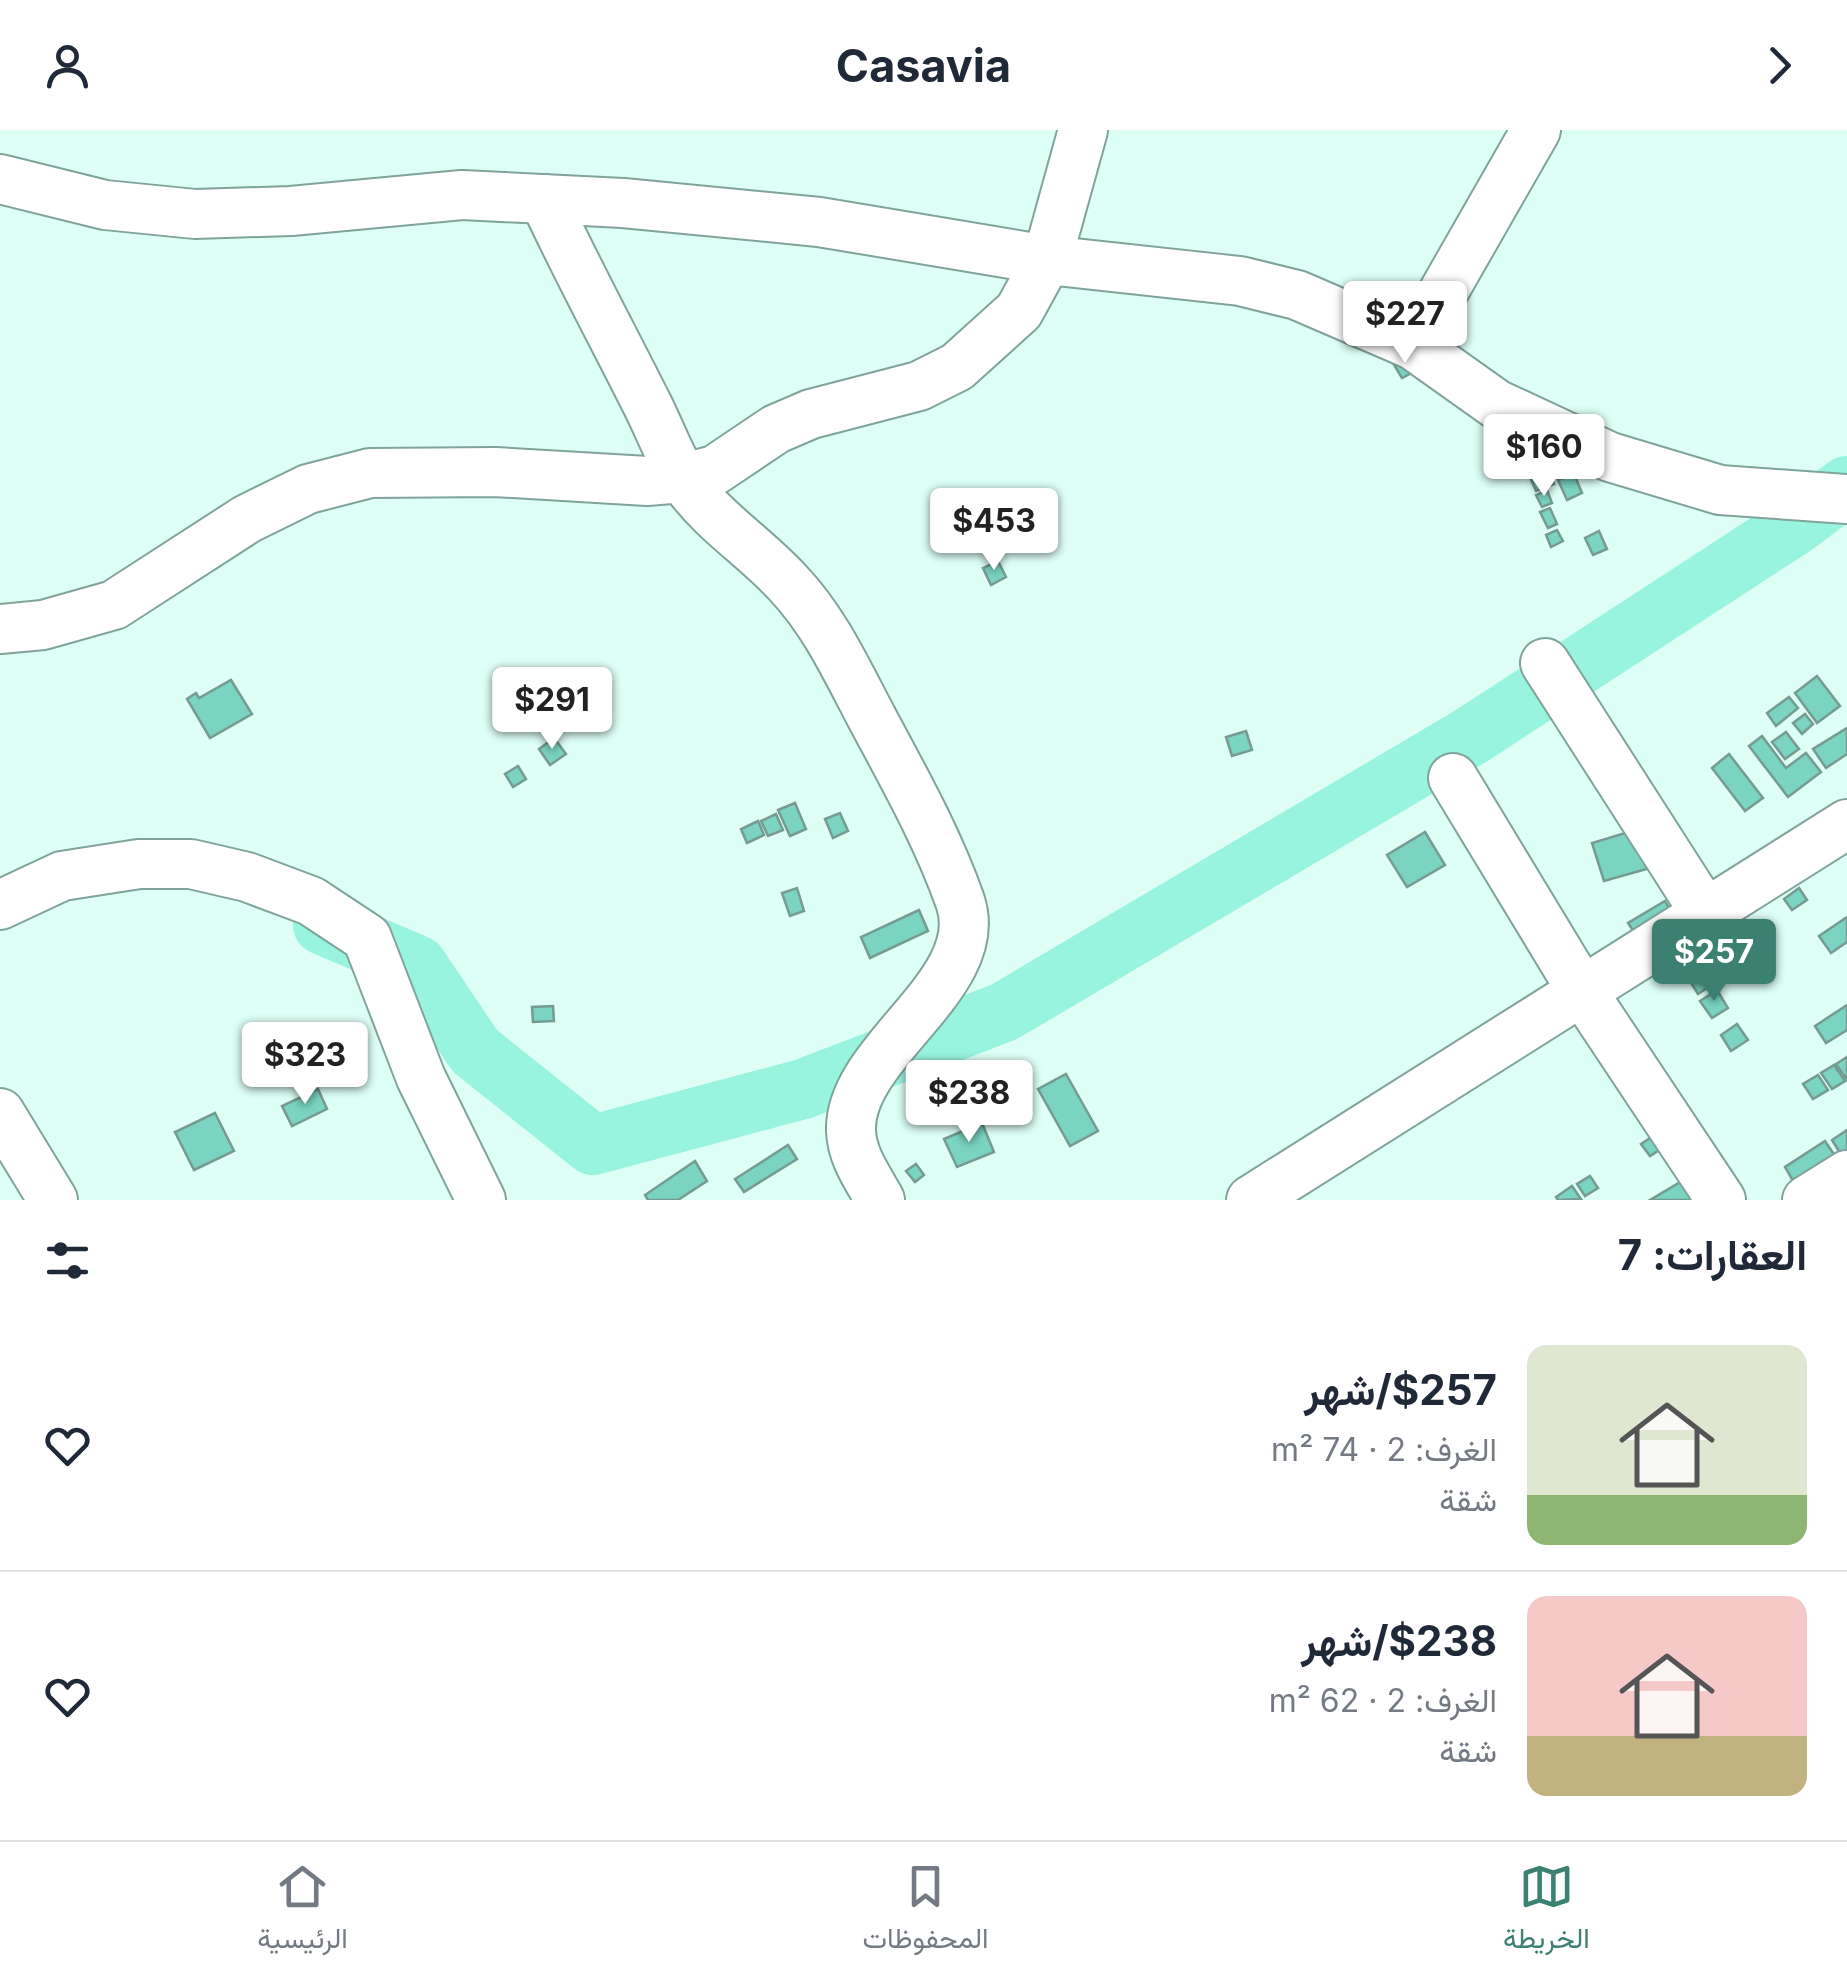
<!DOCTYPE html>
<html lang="ar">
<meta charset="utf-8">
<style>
:root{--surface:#fff;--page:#f2f2f3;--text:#1f2937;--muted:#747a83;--line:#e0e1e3;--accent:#3c8072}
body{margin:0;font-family:Inter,Vazirmatn,sans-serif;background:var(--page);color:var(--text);direction:rtl;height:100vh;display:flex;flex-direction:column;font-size:38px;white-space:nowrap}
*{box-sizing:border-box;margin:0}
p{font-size:32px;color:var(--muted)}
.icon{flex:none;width:55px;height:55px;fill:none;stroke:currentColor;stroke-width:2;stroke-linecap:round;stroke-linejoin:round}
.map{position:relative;height:1070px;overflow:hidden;direction:ltr}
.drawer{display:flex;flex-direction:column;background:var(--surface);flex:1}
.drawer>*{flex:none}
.price{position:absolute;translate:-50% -85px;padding:0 22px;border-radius:10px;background:#fff;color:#222;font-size:32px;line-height:65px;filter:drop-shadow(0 2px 5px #0008)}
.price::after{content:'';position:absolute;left:50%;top:60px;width:30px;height:22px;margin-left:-15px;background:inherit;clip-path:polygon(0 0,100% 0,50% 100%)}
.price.current{background:var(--accent);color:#fff}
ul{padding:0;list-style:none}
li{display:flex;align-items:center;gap:30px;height:250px;padding:0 40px}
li+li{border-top:2px solid var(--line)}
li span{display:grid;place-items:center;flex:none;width:280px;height:200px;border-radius:20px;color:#555}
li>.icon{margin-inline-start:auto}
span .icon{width:120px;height:120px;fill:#fffc;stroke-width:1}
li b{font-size:42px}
h2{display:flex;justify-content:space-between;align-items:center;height:120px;padding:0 40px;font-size:42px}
header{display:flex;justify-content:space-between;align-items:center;height:130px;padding:0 40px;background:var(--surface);font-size:45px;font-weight:700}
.tab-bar{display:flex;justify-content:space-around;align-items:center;height:140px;border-top:2px solid var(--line);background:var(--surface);font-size:28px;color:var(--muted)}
.tab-bar a{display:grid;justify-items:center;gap:5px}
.tab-bar .current{color:var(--accent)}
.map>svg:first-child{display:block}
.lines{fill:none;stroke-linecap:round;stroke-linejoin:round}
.river{stroke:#98f3df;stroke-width:60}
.building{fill:#7ad4c1;stroke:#759b92;stroke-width:2.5}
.minor-casing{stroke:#7ea49b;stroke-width:52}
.minor{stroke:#fff;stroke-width:48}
</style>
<header><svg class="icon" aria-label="forward" viewBox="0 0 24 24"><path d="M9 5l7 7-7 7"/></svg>Casavia<svg class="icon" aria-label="person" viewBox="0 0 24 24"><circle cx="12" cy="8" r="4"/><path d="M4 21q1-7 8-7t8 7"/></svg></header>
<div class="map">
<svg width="1847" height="1070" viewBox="0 0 1847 1070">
<rect width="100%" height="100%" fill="#defff6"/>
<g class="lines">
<path class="river" d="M 323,795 L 417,835 L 475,921 L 593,1015 L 803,959 L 1004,882 L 1471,606 L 1795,395 L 1847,356"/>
</g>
<g class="building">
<path d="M 1409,225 L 1417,240 L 1402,248 L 1393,233 Z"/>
<path d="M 1564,324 L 1570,338 L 1557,344 L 1550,330 Z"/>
<path d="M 1545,332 L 1554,354 L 1536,361 L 1527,340 Z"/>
<path d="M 1574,344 L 1582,363 L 1567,370 L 1558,350 Z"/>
<path d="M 1547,360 L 1552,373 L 1542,377 L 1536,365 Z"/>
<path d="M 1550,378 L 1557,394 L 1548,398 L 1540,382 Z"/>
<path d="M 1557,400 L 1563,411 L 1551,417 L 1546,405 Z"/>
<path d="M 1599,401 L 1607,419 L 1593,425 L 1585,408 Z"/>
<path d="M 998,431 L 1006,447 L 991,455 L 983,438 Z"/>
<path d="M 1817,546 L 1840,576 L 1817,593 L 1795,563 Z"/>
<path d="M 231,550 L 252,584 L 210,608 L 187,569 L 196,563 L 199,568 Z"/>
<path d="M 521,567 L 525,577 L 504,586 L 500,577 Z"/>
<path d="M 1789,567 L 1798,578 L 1776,596 L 1767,583 Z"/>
<path d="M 1805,584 L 1813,594 L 1802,604 L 1793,593 Z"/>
<path d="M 1847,598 L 1847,624 L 1826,638 L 1813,619 Z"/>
<path d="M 1246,601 L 1252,620 L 1232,626 L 1226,607 Z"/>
<path d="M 1786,602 L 1799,619 L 1785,629 L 1772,612 Z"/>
<path d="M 1762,606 L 1786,638 L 1806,623 L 1821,642 L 1788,667 L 1749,616 Z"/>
<path d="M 554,608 L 566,624 L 550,635 L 539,619 Z"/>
<path d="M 1729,624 L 1763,668 L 1745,681 L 1712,638 Z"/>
<path d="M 518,636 L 526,649 L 513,657 L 505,644 Z"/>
<path d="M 795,673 L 806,699 L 790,706 L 778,680 Z"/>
<path d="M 840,683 L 848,701 L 833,708 L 825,689 Z"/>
<path d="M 776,684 L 783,700 L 768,706 L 761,691 Z"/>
<path d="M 758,691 L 764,705 L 747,713 L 741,699 Z"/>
<path d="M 1635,700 L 1647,739 L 1604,751 L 1592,713 Z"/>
<path d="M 1425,702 L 1445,735 L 1407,757 L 1387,725 Z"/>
<path d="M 797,758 L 804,781 L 790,786 L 782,763 Z"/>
<path d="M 1799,758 L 1807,770 L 1792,780 L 1784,769 Z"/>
<path d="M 1665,771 L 1672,783 L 1636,805 L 1628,793 Z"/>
<path d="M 919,780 L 928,801 L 870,828 L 861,807 Z"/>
<path d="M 1847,787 L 1847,812 L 1831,823 L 1819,806 Z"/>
<path d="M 1696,826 L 1704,837 L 1692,845 L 1684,833 Z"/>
<path d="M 1706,840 L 1715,853 L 1698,864 L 1690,851 Z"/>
<path d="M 1717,860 L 1728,878 L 1712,888 L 1700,871 Z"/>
<path d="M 1847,875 L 1847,900 L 1826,913 L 1815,896 Z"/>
<path d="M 553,876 L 554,891 L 533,892 L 532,877 Z"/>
<path d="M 1737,894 L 1748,910 L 1731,921 L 1721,905 Z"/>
<path d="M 316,920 L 325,939 L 302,950 L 293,932 Z"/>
<path d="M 1847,927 L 1847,950 L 1836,934 Z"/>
<path d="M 1834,935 L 1845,951 L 1832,959 L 1821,943 Z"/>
<path d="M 1066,944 L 1098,1001 L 1070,1016 L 1038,959 Z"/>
<path d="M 1818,945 L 1828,960 L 1813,969 L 1803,954 Z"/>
<path d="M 318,959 L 327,979 L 292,996 L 282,976 Z"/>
<path d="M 215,983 L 234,1021 L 194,1040 L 175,1002 Z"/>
<path d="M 982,993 L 994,1022 L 957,1037 L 944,1009 Z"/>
<path d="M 1847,1000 L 1847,1023 L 1842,1026 L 1832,1010 Z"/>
<path d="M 1656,1004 L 1664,1017 L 1650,1026 L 1641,1014 Z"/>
<path d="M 1825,1011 L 1837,1029 L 1796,1056 L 1785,1037 Z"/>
<path d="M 788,1015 L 797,1029 L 744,1062 L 735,1049 Z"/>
<path d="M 695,1031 L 707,1051 L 678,1070 L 648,1070 L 645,1065 Z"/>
<path d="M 916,1034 L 924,1045 L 915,1052 L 906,1041 Z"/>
<path d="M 1590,1046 L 1598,1058 L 1585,1066 L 1577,1054 Z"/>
<path d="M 1682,1051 L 1693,1070 L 1650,1070 Z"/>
<path d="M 1572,1056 L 1581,1069 L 1558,1070 L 1556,1067 Z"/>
</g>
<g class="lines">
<defs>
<g id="minor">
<path d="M 0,49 L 105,75 L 195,84 L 291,81 L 462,65 L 623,73 L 819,92 L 1047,130 L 1240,151 L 1297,165 L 1413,215 L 1496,274 L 1610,327 L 1720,360 L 1847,369"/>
<path d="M 544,69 C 577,140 614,208 649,278 C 661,302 671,330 686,353 C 715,393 755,417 788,453 C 825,492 847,541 872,588 C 904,648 937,706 960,771 C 989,854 848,921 851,1001 C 852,1027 868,1048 880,1070"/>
<path d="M 1413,215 L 1536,0"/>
<path d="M 0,499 L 43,495 L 114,475 L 247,389 L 308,359 L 370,343 L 495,342 L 647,351 L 683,348 L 715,340 L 776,299 L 811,284 L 919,256 L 957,237 L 1019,181 L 1047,130 L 1083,0"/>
<path d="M 1545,533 L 1704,781"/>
<path d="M 1453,648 L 1582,861 L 1721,1070"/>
<path d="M 0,775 L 62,746 L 139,734 L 191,734 L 247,747 L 311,771 L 367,808 L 421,948 L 481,1070"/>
<path d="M 0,983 L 53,1070"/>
<path d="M 1251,1070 L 1847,694"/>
<path d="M 1807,1070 L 1847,1045"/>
</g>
</defs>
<use href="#minor" class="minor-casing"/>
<use href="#minor" class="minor"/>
</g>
</svg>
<b class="price" style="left:1405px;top:236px">$227</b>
<b class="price" style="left:1544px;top:369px">$160</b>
<b class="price" style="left:994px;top:443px">$453</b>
<b class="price" style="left:552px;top:622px">$291</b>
<b class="price current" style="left:1714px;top:874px">$257</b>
<b class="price" style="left:305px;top:977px">$323</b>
<b class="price" style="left:969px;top:1015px">$238</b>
</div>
<section class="drawer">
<h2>العقارات: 7<svg class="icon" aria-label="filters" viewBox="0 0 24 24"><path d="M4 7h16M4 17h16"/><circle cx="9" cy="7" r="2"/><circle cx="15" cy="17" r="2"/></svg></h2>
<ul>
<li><span style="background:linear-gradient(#dfe7d0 75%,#8fb573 0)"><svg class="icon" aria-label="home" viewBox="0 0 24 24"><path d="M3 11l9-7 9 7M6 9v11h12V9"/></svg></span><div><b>$257/شهر</b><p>الغرف: 2 · 74 m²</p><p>شقة</p></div><svg class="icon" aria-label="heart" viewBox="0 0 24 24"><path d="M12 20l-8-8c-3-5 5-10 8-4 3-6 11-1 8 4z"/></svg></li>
<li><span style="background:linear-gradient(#f6c9c9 70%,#c2b280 0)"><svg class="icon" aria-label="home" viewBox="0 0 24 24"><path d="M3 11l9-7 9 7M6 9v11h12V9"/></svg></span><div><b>$238/شهر</b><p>الغرف: 2 · 62 m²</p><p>شقة</p></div><svg class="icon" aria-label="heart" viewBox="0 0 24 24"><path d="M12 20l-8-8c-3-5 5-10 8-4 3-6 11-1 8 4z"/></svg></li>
</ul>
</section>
<nav class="tab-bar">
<a class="current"><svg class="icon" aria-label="map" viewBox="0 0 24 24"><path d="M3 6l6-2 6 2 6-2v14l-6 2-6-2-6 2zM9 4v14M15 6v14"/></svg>الخريطة</a>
<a><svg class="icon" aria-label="saved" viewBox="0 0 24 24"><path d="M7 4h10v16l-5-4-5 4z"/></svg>المحفوظات</a>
<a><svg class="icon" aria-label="home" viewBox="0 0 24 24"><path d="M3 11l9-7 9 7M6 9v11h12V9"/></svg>الرئيسية</a>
</nav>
